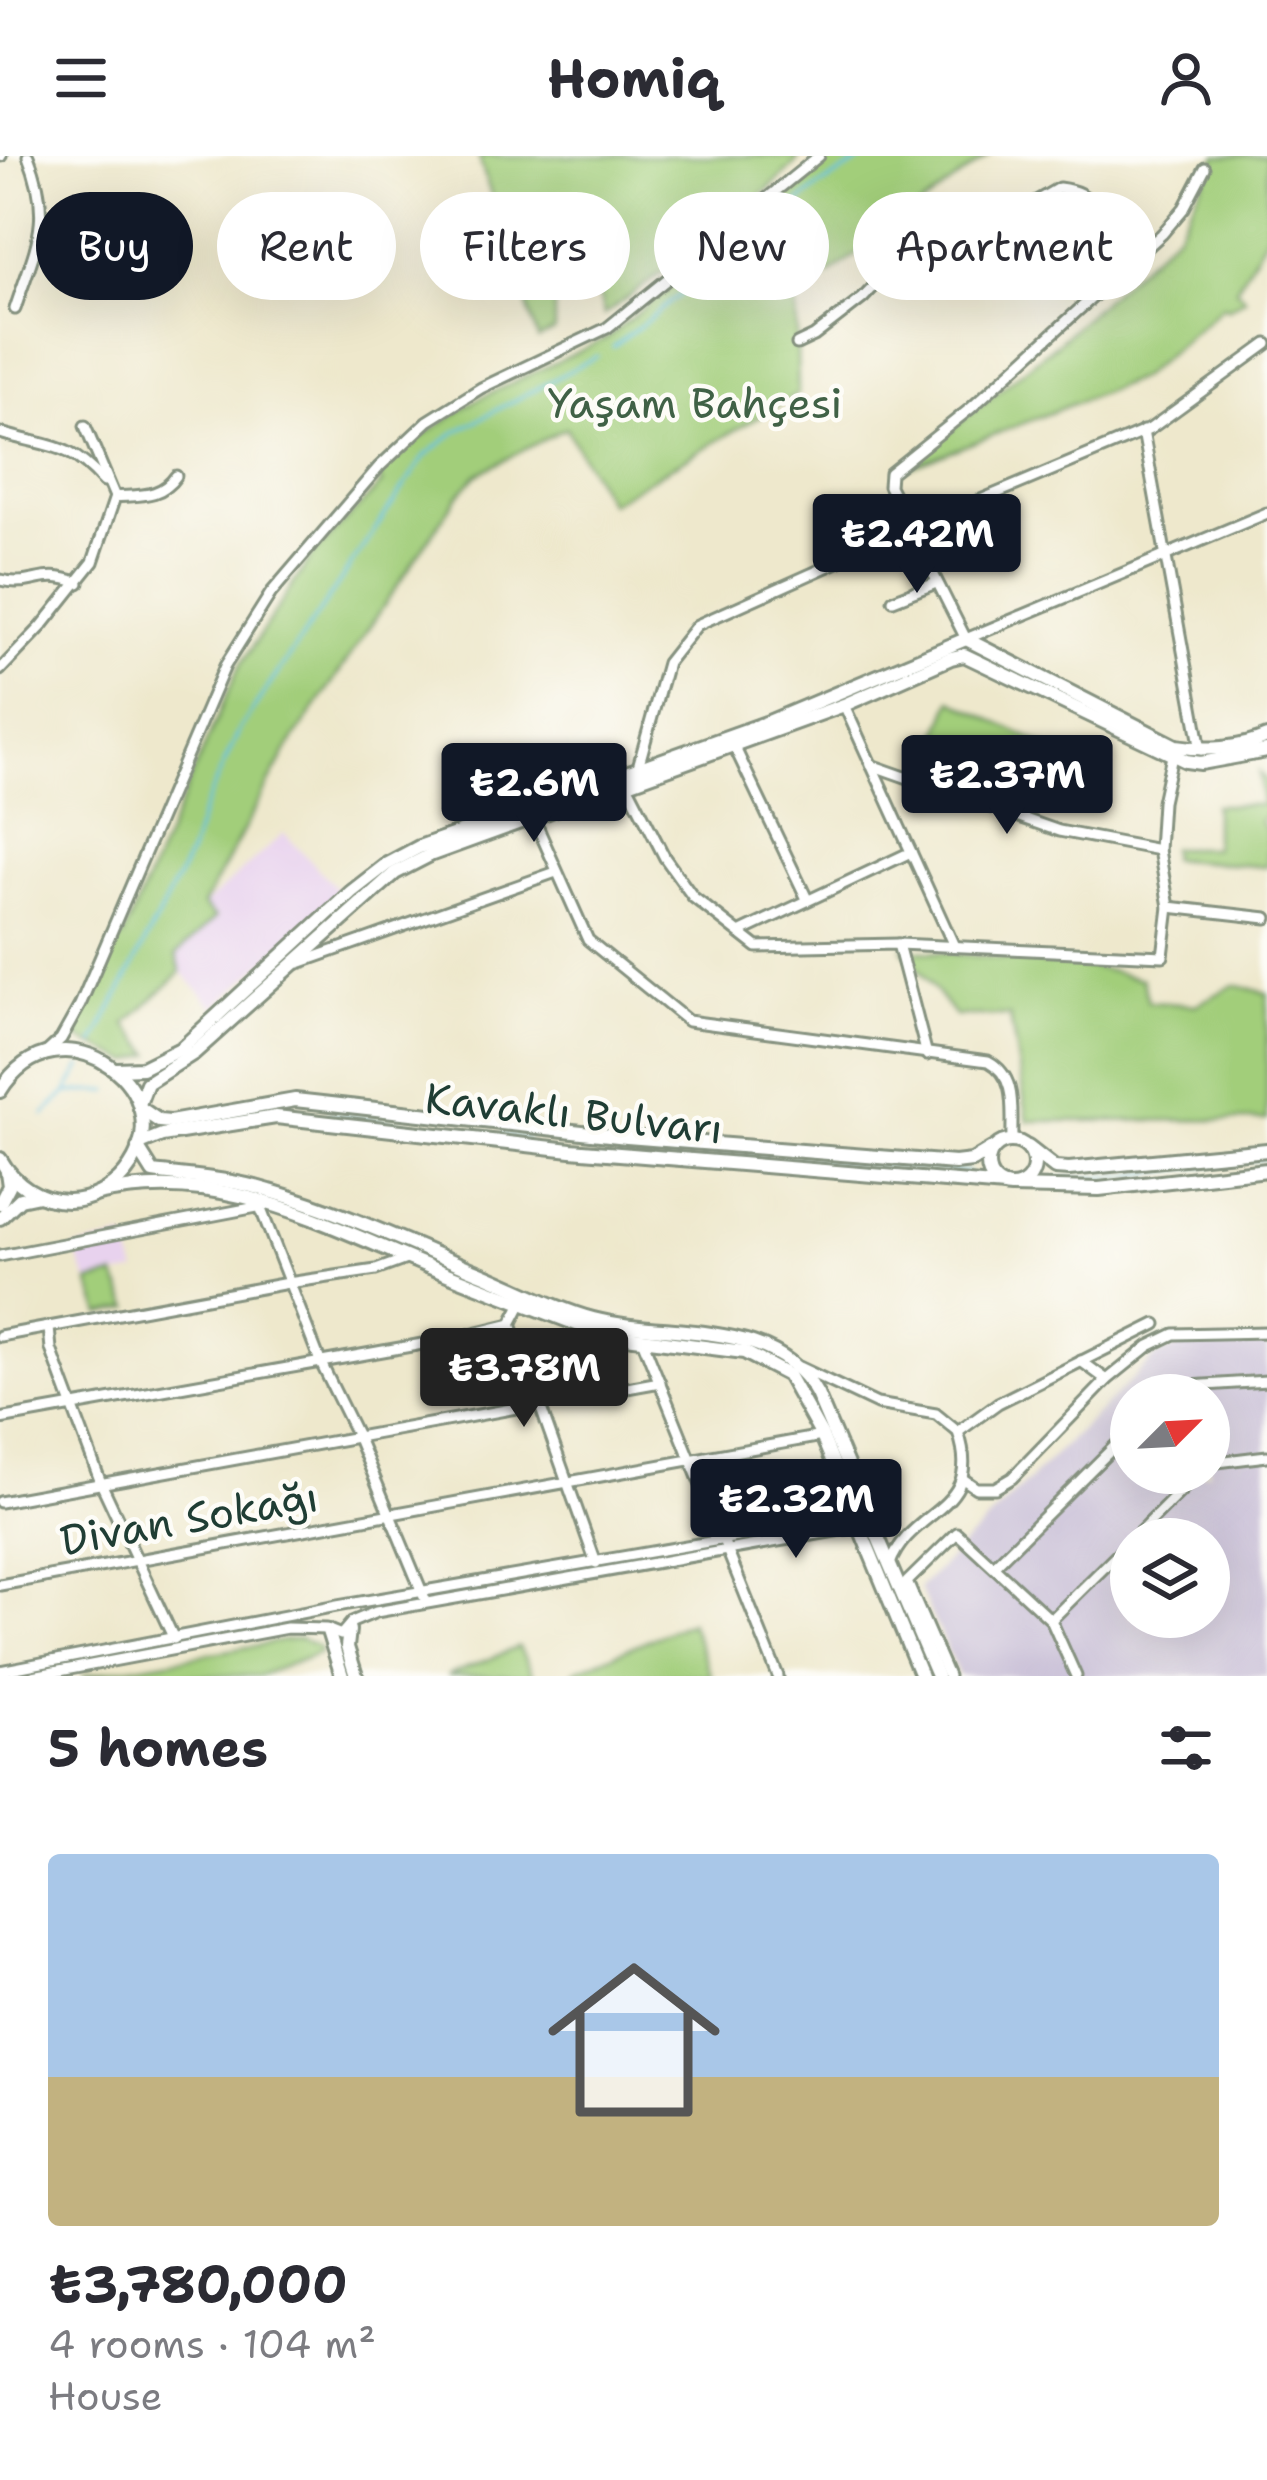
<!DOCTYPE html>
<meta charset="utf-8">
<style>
:root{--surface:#fff;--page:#f7f7f7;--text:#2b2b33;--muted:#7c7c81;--accent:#111827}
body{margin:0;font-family:"Shantell Sans",sans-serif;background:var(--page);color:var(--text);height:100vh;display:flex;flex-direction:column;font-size:45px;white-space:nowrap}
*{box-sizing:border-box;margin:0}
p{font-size:39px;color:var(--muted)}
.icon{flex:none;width:66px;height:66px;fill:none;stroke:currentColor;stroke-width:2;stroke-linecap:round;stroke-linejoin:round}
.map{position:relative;height:1520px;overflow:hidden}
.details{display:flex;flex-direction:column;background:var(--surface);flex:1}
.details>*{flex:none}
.banner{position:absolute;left:36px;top:36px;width:1197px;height:108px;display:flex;gap:24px}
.needle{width:78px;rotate:66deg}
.tools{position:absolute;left:1110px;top:1218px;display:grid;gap:24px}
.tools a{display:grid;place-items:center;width:120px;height:120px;border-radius:50%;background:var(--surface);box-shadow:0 12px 48px #0002;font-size:60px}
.price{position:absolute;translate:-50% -102px;padding:0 27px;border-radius:12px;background:var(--accent);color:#fff;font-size:39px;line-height:78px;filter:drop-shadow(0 3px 6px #0008)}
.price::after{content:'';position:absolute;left:50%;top:72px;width:36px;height:27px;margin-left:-18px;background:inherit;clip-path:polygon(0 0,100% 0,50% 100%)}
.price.active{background:#222;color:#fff}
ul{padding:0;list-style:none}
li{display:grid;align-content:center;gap:24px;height:636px;padding:0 48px}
li span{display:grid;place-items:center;height:372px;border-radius:12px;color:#555}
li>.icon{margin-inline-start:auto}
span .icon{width:216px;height:216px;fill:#fffc;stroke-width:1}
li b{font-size:51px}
h2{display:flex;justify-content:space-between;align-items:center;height:144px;padding:0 48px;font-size:51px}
.pill{padding:0 42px;border-radius:54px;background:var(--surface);box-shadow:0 12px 48px #0002;font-size:42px;line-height:108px}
.pill.active{background:var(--accent);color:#fff}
header{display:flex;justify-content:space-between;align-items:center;height:156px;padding:0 48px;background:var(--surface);font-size:54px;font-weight:700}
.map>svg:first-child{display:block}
.built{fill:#e8d2ee}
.industrial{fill:#c9bfd7;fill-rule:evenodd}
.green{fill:#a2ce7a;stroke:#608657;stroke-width:3}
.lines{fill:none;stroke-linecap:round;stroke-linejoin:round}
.stream{stroke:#64c2e3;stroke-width:3}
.minor-casing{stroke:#869280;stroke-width:15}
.major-casing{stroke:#869280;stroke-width:18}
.minor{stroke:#fff;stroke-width:9}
.major{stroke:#fff;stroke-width:12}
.labels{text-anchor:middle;stroke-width:9;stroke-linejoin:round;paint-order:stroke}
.park-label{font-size:42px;fill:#406146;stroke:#fdfcf7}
.street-label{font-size:42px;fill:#1f3d34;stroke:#fdfcf7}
</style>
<header><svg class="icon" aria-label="menu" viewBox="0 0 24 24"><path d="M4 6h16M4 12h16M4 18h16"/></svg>Homiq<svg class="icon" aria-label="person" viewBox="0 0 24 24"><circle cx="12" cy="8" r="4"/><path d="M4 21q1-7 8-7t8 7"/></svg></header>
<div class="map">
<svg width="1267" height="1520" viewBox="0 0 1267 1520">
<rect width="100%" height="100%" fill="#fdfcf7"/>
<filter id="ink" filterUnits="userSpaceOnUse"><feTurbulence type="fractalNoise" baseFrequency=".00833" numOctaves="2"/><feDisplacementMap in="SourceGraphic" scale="24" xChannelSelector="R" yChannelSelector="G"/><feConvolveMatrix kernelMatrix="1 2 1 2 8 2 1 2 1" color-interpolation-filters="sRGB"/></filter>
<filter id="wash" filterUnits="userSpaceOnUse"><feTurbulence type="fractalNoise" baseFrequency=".004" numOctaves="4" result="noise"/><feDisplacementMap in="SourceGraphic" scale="48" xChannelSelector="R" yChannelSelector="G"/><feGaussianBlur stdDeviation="2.7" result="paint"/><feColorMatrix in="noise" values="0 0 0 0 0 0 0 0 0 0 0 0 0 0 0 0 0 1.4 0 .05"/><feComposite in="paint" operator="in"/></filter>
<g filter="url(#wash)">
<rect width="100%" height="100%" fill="#eee8cc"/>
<g class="built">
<path d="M 284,677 L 340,736 L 215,852 L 177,811 L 176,798 L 214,763 L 203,750 Z"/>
<path d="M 125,1082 L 137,1116 L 116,1120 L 126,1141 L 101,1158 L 74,1092 Z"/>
</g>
<path class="industrial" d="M 1194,1184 L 1267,1186 L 1267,1520 L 959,1520 L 919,1432 L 1156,1200 ZM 1131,1239 L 1209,1239 L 1209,1317 L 1131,1317 ZM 1131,1383 L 1209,1383 L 1209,1461 L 1131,1461 Z"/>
<g class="green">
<path d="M 485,0 L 799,0 C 792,24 634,136 604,159 L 593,112 L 563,118 L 554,145 L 554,175 L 538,183 L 479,2 Z"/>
<path d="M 831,0 L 988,0 L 830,118 L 796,136 L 798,238 L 609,347 L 566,272 L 476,319 L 457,341 L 287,594 L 203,749 L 215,762 L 176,799 L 181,816 L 126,868 L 152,898 L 130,906 L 77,882 L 76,874 L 116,786 L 123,781 L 238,513 L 311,401 L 382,327 L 377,319 L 417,284 L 476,244 L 607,182 Z"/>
<path d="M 1217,0 L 1267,0 L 1267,78 L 1236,133 L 1245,142 L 1228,153 L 1223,150 L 1140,222 L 900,315 L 1056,188 L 1178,75 Z"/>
<path d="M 952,544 L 1104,619 L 1098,645 L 939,577 Z"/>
<path d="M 1259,617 L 1267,626 L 1267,659 L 1260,665 L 1267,676 L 1267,711 L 1171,703 L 1170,692 L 1214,692 L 1214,649 L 1262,649 Z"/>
<path d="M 903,793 L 1092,811 L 1142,823 L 1148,846 L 1196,849 L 1234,829 L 1267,837 L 1267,964 L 1028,965 L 1010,860 L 955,860 Z"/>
<path d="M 115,1120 L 130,1152 L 101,1158 L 89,1126 Z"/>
<path d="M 690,1466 L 711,1520 L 577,1520 L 574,1515 Z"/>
<path d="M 299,1482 L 318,1491 L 320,1497 L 258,1520 L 82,1520 Z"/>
<path d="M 519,1491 L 533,1520 L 447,1520 Z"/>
</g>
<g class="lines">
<g class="stream">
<path d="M 613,191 L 819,31 L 869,0"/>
<path d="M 94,888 L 190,697 L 202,656 L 240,573 L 425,300 L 454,277 L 597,200"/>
<path d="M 69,936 L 109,935"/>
<path d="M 328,958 L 491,977"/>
<path d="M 44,959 L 67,936 L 82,910"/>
<path d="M 501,978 L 527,983"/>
<path d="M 620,992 L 768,1000"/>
<path d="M 777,1001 L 968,1016"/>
<path d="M 1048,1023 L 1127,1020 L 1267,1002"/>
</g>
</g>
</g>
<g filter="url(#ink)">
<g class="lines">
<defs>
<g id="minor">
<path d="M 0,0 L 1,0"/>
<path d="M 15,153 C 35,91 54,65 28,0"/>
<path d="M 797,188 L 814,180 L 863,142 L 925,76 L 953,65 L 1010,60 L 1059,32 C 1113,39 1082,68 1082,99 C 1083,113 1092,124 1101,133"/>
<path d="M 1143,275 L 1201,594"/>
<path d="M 0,277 C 51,292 67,285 104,326"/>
<path d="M 115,341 C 140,339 161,342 176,320"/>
<path d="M 0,424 C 35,432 40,412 79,427"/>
<path d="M 893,444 L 936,427"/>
<path d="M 966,483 L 889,330 L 890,317 L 971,252 L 1162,78 L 1184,52 L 1205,12"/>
<path d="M 966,483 L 1267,357"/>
<path d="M 0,514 L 42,470 L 93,406 L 115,341 L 85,270"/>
<path d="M 844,549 L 954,790"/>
<path d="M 734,590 L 807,743"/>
<path d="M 871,609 L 1059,675 L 1159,694"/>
<path d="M 638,611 L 667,507 L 697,469 L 909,374 L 1150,273 L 1267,188"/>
<path d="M 628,630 L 665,702 L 693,741 L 757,791 L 898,788 L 1163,800 L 1169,751 L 1159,694 L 1162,646 L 1172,600"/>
<path d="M 534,663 L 588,784 L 688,865 L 988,905 C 1018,921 1011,954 1012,984"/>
<path d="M 1169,751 L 1267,762"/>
<path d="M 741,776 L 911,696"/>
<path d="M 898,788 L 927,899"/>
<path d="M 299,807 L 556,716"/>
<path d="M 48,895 L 61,883 L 80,849 L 225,510 L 271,437 L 379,311 L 428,265 L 481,232 L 607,172 L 819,0"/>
<path d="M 257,1043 L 320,1205 L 358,1282 L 424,1441"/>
<path d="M 0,1100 L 257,1051"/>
<path d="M 523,1145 L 511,1168 L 596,1407"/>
<path d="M 49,1172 L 51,1193 L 101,1327 L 174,1483"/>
<path d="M 0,1180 L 288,1127 L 376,1114 L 409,1102"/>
<path d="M 642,1183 L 778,1520"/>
<path d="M 1081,1205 L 1107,1224"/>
<path d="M 799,1211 L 877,1248 L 936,1258 L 958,1276 C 985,1355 911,1351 890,1408"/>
<path d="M 1166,1239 L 1174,1231 L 1267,1225"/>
<path d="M 0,1263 L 445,1184 L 511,1168"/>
<path d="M 958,1276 L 998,1247 L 1156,1168"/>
<path d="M 1209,1307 L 1267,1300"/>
<path d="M 963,1323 L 976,1332 L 995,1332 L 1012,1322 L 1107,1224 L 1149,1190 L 1174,1178 L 1267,1176"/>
<path d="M 0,1346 L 660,1226"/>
<path d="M 1133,1383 L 1199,1317"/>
<path d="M 994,1410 L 1131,1274"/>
<path d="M 0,1429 L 822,1280"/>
<path d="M 1051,1464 L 1131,1385"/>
<path d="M 0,1515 L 337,1450 L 854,1361"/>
<path d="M 33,1520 L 287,1472 L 326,1473 L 341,1479 L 352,1466 L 376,1456 L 858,1371"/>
<path d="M 948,1520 L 907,1426 L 957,1377 L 1051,1464 L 1076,1520"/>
</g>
<g id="major">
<path d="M 116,913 L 142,912 L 182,892 L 351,736 L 387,708 L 419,691 L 766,567 L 966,483 L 1176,590 C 1205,595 1240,593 1267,581"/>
<path d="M 0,935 C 60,839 190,936 125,1017 C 111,1034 89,1045 68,1045 C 39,1045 14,1028 0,1003"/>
<path d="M 139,948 L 147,927 L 194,897 L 395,717 L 432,698 L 844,549 L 951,502 L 964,499 L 1186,605 L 1201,607 L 1267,595"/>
<path d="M 140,952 L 159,965 L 170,966 L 295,944 L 627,981 L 955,1007 L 972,1005 L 992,993"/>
<circle cx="1011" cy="1008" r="23"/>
<path d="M 140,988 L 162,979 L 276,961 L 571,994 L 1005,1030"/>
<path d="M 1028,991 L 1055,1012 L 1069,1013 L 1267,994"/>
<path d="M 138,992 L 153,1016 C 192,1021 232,1023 270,1035 C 343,1056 413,1089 483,1118 C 519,1133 556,1153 593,1163 C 667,1183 775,1160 817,1238 L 937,1520"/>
<path d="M 1012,1031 L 1099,1033 L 1267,1014"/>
<path d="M 98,1038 C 221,1010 321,1067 432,1112 C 484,1133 536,1152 587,1172 L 626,1181 L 744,1196 L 788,1219 L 822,1280 L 921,1520"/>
<path d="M 0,1047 L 9,1030 L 7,1016"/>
<path d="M 0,1062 L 20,1043 L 39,1039"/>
<path d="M 349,1474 L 347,1491 L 356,1520"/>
<path d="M 328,1475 L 342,1520"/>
</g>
</defs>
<use href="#minor" class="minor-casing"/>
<use href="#major" class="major-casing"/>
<use href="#minor" class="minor"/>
<use href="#major" class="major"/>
</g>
</g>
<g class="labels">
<g class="park-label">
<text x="695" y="262">Yaşam Bahçesi</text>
</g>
<g class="street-label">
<text transform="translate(574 957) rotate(6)" y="15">Kavaklı Bulvarı</text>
<text transform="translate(189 1362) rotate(-10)" y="15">Divan Sokağı</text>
</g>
</g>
</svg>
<div class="tools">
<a><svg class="needle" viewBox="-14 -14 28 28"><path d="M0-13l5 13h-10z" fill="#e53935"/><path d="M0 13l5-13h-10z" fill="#7c7c81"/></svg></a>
<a><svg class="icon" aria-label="layers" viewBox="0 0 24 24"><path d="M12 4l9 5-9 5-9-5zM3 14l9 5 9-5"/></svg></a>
</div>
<b class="price" style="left:917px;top:440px">₺2.42M</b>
<b class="price" style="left:1007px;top:681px">₺2.37M</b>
<b class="price" style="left:534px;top:689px">₺2.6M</b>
<b class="price active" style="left:524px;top:1274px">₺3.78M</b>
<b class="price" style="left:796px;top:1405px">₺2.32M</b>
<div class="banner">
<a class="pill active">Buy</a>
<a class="pill">Rent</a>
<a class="pill">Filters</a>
<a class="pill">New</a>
<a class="pill">Apartment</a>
</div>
</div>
<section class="details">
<h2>5 homes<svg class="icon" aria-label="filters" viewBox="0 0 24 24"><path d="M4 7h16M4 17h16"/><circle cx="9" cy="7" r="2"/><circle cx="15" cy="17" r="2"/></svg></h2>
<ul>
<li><span style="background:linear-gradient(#a9c7e8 60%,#c2b280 0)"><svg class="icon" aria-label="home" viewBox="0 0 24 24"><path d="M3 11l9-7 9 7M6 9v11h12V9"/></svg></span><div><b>₺3,780,000</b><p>4 rooms · 104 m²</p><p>House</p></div></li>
</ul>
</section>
